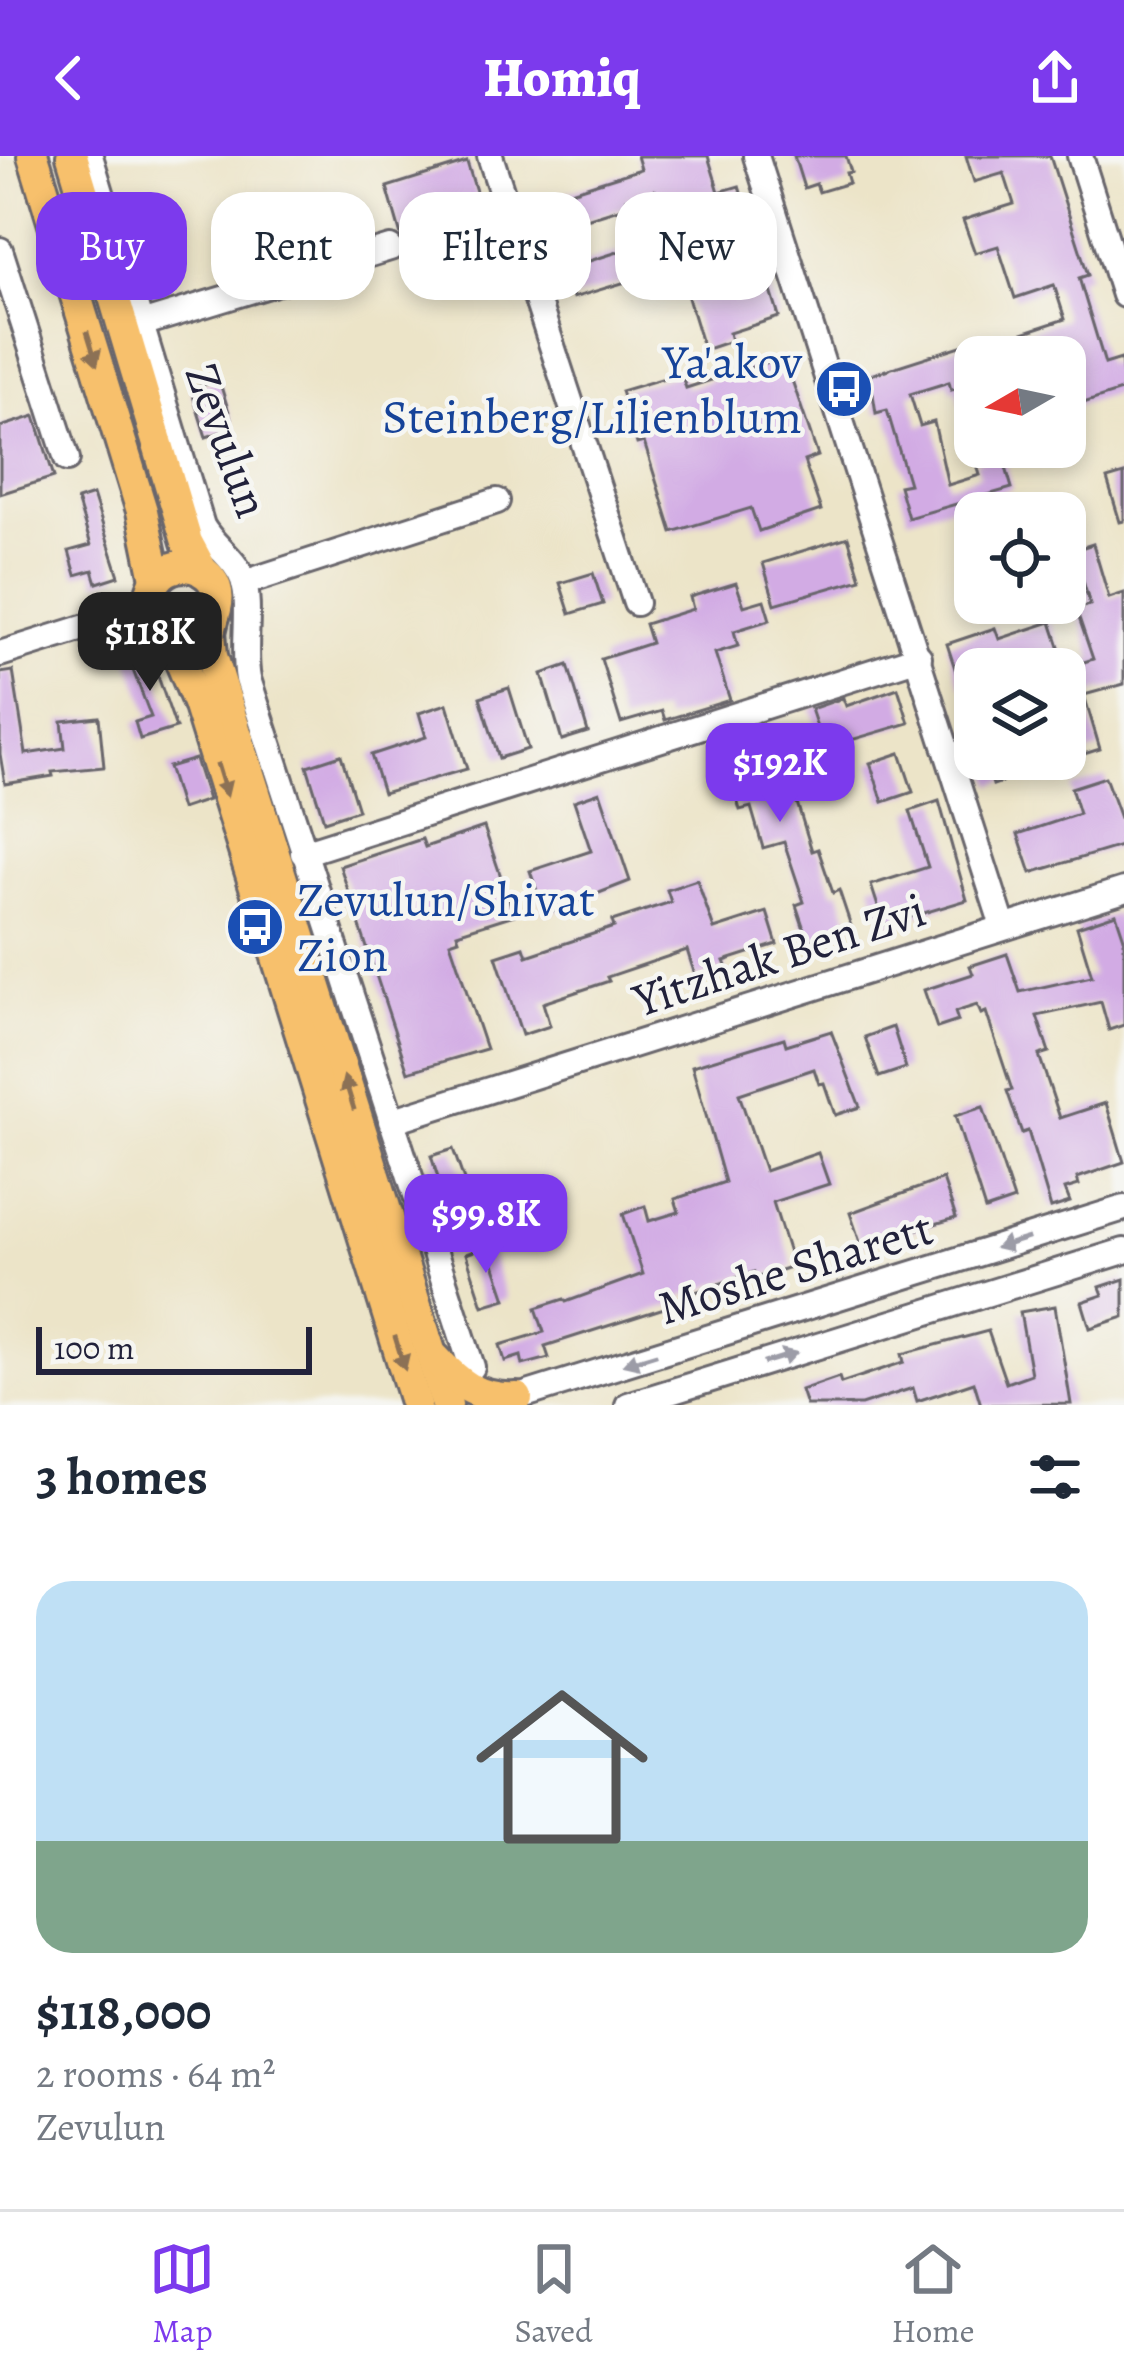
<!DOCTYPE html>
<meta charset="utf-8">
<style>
:root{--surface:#fff;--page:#f2f2f3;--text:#1f2937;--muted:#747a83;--line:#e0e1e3;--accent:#7c3aed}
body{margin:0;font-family:Alegreya,serif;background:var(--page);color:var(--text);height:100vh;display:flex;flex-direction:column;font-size:45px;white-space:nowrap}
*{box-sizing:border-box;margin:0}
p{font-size:39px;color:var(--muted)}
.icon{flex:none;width:66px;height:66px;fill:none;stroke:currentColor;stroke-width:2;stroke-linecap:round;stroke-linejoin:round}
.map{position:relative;height:1249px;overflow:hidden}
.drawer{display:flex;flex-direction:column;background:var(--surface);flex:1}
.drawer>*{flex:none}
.guide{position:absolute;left:36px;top:36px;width:1053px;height:108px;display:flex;gap:24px}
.needle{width:78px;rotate:261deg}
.tools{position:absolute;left:954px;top:180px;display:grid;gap:24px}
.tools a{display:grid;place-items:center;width:132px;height:132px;border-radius:24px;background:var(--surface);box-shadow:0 6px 18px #0003;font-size:60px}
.scale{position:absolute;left:36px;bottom:30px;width:276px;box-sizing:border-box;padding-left:12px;border:6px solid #22223b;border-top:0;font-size:33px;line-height:42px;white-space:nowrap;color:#22223b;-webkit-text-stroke:9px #f6f6f2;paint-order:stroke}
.price{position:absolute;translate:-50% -102px;padding:0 27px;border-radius:24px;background:var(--accent);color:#fff;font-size:39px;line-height:78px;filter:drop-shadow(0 3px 6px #0008)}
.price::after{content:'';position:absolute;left:50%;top:72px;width:36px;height:27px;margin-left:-18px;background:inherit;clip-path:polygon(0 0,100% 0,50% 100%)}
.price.current{background:#222;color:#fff}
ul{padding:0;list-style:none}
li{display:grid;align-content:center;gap:24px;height:636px;padding:0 36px}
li+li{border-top:3px solid var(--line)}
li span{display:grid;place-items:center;height:372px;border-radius:36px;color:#555}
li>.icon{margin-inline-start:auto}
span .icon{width:216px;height:216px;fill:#fffc;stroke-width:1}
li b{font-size:51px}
h2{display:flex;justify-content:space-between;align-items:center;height:144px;padding:0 36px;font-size:51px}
.chip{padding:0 42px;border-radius:36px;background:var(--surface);box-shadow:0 6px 18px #0003;font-size:42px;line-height:108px}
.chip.current{background:var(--accent);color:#fff}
header{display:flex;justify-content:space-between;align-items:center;height:156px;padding:0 36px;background:var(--accent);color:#fff;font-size:54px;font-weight:800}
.menu{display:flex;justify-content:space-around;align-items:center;height:168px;border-top:3px solid var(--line);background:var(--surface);font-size:33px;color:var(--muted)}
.menu a{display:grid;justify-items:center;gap:6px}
.menu .current{color:var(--accent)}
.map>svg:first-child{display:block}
.building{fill:#d2abe4}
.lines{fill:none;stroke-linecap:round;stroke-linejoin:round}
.minor-casing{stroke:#69666c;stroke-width:30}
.major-casing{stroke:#69666c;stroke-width:36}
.minor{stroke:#fff;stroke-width:24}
.major{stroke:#f7c06c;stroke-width:30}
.oneway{fill:#8c7154}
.oneway2{fill:#9c9ca7}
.labels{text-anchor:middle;stroke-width:9;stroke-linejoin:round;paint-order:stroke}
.transit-label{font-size:48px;fill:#164399;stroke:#f6f6f2;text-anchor:end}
.street-label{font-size:48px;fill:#22223b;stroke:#f6f6f2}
</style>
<header><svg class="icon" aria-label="back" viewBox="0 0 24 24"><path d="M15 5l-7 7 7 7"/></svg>Homiq<svg class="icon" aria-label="share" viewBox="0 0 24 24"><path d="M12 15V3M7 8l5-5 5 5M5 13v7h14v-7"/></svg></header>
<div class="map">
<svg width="1124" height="1249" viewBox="0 0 1124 1249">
<rect width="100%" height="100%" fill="#f6f6f2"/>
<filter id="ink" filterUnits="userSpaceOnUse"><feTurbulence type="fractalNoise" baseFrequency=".00833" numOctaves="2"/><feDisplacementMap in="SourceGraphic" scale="24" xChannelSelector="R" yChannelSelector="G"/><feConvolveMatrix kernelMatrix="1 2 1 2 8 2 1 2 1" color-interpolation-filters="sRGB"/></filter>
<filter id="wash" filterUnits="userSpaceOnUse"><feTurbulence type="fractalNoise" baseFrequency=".004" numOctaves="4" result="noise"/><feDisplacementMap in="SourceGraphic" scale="48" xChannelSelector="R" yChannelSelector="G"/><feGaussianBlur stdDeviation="2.7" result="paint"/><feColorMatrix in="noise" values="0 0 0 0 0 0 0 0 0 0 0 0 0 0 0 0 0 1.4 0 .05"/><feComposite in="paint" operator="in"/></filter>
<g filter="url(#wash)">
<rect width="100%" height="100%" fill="#ece4c8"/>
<g id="blocks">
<g class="building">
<path d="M 637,0 L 708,0 L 719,36 L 739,30 L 779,161 L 729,177 L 731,185 L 704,194 L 655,34 L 626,43 L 628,50 L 551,74 L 542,44 L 641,13 Z"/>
<path d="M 794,0 L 846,0 L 851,16 L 846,17 L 849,27 L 819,36 L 816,28 L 804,32 Z"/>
<path d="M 966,0 L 1050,0 L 1088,119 L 1079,122 L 1105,208 L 1121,203 L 1124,234 L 1065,253 L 1065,201 L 1006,201 L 1001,184 L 1065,163 L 1054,129 L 1015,142 L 998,90 L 975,97 L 963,64 L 1014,48 L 1004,17 L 974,26 Z"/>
<path d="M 467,6 L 483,58 L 489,56 L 497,84 L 410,111 L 387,31 Z"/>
<path d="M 640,89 L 649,119 L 573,142 L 564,113 Z"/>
<path d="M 973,186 L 975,285 L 971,285 L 956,233 L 951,234 L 949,226 L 910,238 L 920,270 L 934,266 L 948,329 L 980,319 L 976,306 L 1002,298 L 1012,332 L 908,362 L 899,330 L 909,328 L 887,254 L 876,257 L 870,219 Z"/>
<path d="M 784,201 L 818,300 L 804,305 L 821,354 L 759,375 L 751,352 L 672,376 L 644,286 L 637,288 L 621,235 L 681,217 L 686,232 Z"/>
<path d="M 219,224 L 234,272 L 206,281 L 191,233 Z"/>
<path d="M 35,260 L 54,321 L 0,338 L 0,271 Z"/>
<path d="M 1124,318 L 1124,365 L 1120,366 L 1107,323 Z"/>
<path d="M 93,339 L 119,420 L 97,427 L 93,414 L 76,419 L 69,395 L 91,389 L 77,344 Z"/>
<path d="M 848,381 L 861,423 L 775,448 L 763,407 Z"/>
<path d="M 1093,388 L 1109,442 L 1124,437 L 1124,528 L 1084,539 L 1100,593 L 1065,604 L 1065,513 L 975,513 L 975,526 L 961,531 L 947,488 L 995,472 L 999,483 L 1051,466 L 1066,512 L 1093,503 L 1076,453 L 1090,449 L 1074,394 Z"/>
<path d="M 593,417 L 603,448 L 570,458 L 560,427 Z"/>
<path d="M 736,427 L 744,450 L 764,444 L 770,464 L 734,475 L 738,490 L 715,497 L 730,544 L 665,564 L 662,555 L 621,567 L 601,503 L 651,487 L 645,468 L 693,453 L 690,441 Z"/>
<path d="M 147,489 L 176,572 L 140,583 L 135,566 L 151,561 L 126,496 Z"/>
<path d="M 568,509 L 588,576 L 562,584 L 542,518 Z"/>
<path d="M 13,515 L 26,598 L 65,592 L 62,565 L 99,561 L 104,611 L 52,616 L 53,620 L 5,628 L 0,598 L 0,517 Z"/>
<path d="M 509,532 L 528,593 L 499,602 L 480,541 Z"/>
<path d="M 898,532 L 909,567 L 824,592 L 811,553 L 843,542 L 846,550 Z"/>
<path d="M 447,548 L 467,613 L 383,637 L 371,599 L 426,581 L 419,557 Z"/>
<path d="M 760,570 L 774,611 L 785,608 L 812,695 L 818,693 L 833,737 L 839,734 L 851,770 L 808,785 L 796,749 L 804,746 L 784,686 L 763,692 L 751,651 L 740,654 L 731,623 L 721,626 L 708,588 Z"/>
<path d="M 900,597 L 913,636 L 883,646 L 870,607 Z"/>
<path d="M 341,599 L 358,654 L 324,665 L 307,610 Z"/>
<path d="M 195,603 L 208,644 L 181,653 L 168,611 Z"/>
<path d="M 985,603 L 1056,603 L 1057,607 L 993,629 Z"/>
<path d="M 1105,621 L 1124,673 L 1124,689 L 1031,717 L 1018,678 L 1079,658 L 1071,632 Z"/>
<path d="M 600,636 L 630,725 L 545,758 L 530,715 L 591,695 L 574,645 Z"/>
<path d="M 939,645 L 967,744 L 884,769 L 871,729 L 928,711 L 910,655 Z"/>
<path d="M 484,671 L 514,759 L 457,777 L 459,783 L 450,786 L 486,893 L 408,916 L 340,710 L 422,683 L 425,691 Z"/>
<path d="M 697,724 L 714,773 L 767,756 L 777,788 L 724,805 L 727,812 L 696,822 L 687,794 L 607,821 L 609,825 L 543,847 L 550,870 L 522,879 L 496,800 L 524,791 L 527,800 L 614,771 L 612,765 L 671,746 L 667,734 Z"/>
<path d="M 1116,758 L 1124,782 L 1124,869 L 1109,874 L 1101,846 L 1037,860 L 1049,896 L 1039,899 L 1060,962 L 1106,947 L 1124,1006 L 1077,1022 L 1079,1029 L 1065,1033 L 1070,1046 L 1051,1052 L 1028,975 L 1022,977 L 1007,935 L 1012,934 L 986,856 L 981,858 L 977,849 L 955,856 L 958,865 L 937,872 L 924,834 L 973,818 L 970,810 L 1007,798 L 1020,836 L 1092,820 L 1077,771 Z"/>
<path d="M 893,871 L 906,912 L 879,921 L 865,881 Z"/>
<path d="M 831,875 L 860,951 L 835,959 L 824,927 L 819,928 L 814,913 L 739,938 L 765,1015 L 818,997 L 829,1028 L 773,1046 L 793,1110 L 756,1122 L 754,1116 L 681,1141 L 683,1146 L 545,1190 L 549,1202 L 523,1209 L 521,1200 L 505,1205 L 500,1189 L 544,1176 L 536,1152 L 564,1143 L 566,1146 L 643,1118 L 623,1058 L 645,1050 L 649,1065 L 679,1056 L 675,1043 L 725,1026 L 692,910 L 784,882 L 786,889 Z"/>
<path d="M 983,951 L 1014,1044 L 985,1054 L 955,960 Z"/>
<path d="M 453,993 L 465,1027 L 442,1034 L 431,1000 Z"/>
<path d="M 943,1023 L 956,1062 L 861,1089 L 850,1057 Z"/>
<path d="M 488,1090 L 506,1143 L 483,1150 L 466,1098 Z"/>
<path d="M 1124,1123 L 1124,1161 L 1090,1172 L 1082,1146 L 1103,1139 L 1100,1131 Z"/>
<path d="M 1055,1150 L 1071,1248 L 981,1249 L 974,1226 L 917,1245 L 913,1232 L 861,1249 L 806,1249 L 801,1234 L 839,1221 L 841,1227 L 904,1206 L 902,1198 L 988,1175 L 1006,1227 L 1031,1218 L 1020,1156 Z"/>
</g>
</g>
</g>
<g filter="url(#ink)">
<use href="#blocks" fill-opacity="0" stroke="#69666c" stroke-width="3"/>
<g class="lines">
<defs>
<g id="minor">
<path d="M 90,0 L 202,370 C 213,390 236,403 243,424 C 252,449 242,492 248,523 L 472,1211"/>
<path d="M 490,0 L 636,447"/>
<path d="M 756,0 L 1003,770"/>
<path d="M 1080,0 L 1124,139"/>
<path d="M 0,94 L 67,303"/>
<path d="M 141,168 L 390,92"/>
<path d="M 244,427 L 497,345"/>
<path d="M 0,498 L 150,451"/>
<path d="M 303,697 L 919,501"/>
<path d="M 391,965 L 1124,734"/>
<path d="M 502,1246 L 1124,1052"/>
<path d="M 628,1249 L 1124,1095"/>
</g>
<g id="major">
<path d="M 33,0 L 142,355 L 156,423"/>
<path d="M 72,0 L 187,386 L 203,416"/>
<path d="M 214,460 L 210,476 L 212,500 L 447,1249"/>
<path d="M 168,475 L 191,478 C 204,473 213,467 216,453 C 229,402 148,391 150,451 L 159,468 L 168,475 L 198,547 L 416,1249"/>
<path d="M 435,1202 C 460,1229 479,1244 517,1242"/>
</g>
</defs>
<use href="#minor" class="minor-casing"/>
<use href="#major" class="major-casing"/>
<use href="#minor" class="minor"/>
<use href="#major" class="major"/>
</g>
<defs><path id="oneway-solid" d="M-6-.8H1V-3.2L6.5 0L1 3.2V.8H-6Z" transform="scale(3)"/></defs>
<g class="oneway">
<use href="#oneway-solid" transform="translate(92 192) rotate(73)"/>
<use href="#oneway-solid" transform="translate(222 624) rotate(73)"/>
<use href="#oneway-solid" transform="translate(349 937) rotate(-107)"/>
<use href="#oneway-solid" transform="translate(400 1197) rotate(73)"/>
</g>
<g class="oneway2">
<use href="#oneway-solid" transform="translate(1012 1087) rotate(163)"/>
<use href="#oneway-solid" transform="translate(780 1202) rotate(-17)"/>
<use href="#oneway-solid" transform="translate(640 1203) rotate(163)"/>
</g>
</g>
<defs>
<symbol id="bus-disc" viewBox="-11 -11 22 22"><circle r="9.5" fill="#1a4fb4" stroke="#f6f6f2"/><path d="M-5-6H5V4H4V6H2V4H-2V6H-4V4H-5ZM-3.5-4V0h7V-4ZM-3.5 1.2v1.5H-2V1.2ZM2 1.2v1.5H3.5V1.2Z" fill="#fff"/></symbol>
</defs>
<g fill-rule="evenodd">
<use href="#bus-disc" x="811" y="200" width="66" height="66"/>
<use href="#bus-disc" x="222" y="738" width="66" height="66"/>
</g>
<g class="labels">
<g class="transit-label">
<text x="802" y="222">Ya'akov<tspan x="802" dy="55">Steinberg/Lilienblum</tspan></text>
<text x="297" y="760" text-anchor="start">Zevulun/Shivat<tspan x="297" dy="55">Zion</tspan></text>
</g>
<g class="street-label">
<text transform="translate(228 284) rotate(70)" y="17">Zevulun</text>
<text transform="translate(779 798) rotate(-18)" y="17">Yitzhak Ben Zvi</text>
<text transform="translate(795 1111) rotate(-17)" y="17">Moshe Sharett</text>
</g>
</g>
</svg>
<div class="tools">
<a><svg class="needle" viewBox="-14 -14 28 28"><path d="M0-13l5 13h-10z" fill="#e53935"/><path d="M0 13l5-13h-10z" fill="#747a83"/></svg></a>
<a><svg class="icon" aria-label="locate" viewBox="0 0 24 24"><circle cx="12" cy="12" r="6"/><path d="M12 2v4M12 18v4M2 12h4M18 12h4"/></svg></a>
<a><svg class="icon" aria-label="layers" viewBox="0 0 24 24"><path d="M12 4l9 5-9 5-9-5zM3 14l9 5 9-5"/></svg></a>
</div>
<div class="scale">100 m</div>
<b class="price current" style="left:150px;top:538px">$118K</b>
<b class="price" style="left:780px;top:669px">$192K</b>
<b class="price" style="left:486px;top:1120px">$99.8K</b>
<div class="guide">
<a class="chip current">Buy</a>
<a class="chip">Rent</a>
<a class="chip">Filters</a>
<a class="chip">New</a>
</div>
</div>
<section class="drawer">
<h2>3 homes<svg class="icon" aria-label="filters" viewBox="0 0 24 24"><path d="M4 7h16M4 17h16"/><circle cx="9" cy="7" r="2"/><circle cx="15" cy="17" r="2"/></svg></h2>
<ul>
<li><span style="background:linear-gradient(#bfe0f5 70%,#7fa58c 0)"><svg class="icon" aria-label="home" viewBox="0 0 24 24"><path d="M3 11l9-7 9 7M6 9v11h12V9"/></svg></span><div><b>$118,000</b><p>2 rooms · 64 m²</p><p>Zevulun</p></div></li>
</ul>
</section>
<nav class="menu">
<a class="current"><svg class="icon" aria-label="map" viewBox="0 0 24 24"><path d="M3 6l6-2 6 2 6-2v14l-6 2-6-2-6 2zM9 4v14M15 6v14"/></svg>Map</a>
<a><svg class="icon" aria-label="saved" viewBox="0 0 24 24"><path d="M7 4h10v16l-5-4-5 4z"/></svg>Saved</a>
<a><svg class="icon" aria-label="home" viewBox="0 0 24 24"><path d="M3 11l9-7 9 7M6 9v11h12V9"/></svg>Home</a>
</nav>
